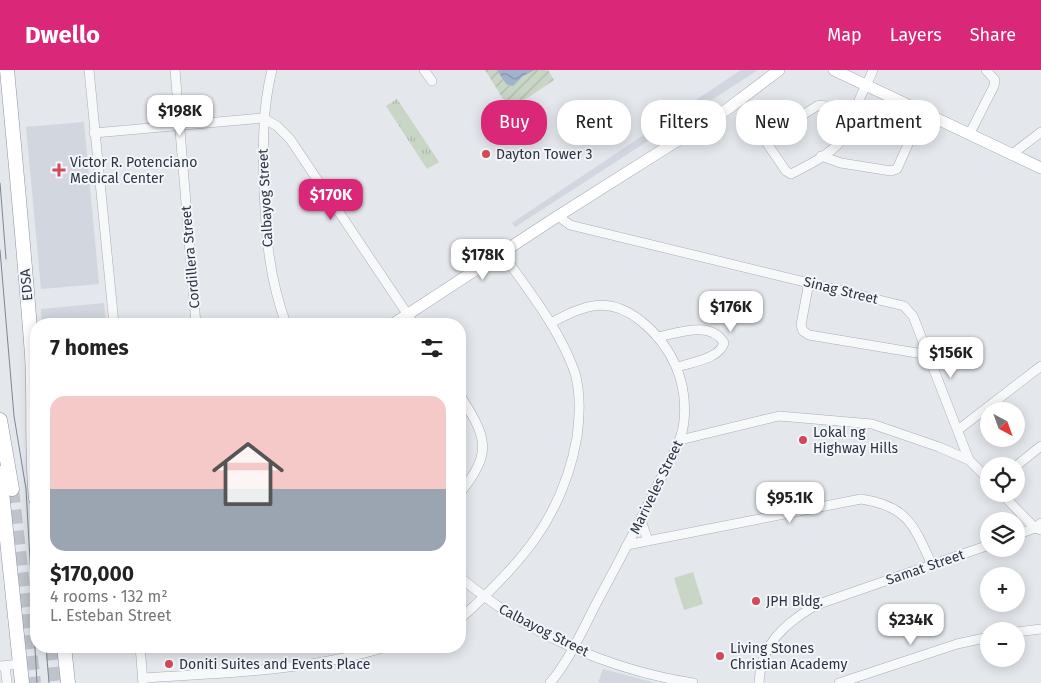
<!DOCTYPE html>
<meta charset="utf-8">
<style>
:root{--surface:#fff;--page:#f2f2f2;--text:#222;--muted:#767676;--line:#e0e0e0;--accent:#db2777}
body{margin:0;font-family:"Fira Sans",sans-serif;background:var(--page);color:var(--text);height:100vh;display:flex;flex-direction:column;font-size:19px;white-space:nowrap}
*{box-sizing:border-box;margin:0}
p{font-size:16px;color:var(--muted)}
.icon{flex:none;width:28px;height:28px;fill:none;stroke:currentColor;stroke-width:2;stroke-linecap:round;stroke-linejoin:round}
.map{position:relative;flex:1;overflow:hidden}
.panel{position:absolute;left:30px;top:248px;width:436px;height:335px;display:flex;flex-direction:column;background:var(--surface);border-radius:20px;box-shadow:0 2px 12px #0003}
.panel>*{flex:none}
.guide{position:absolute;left:481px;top:30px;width:475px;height:45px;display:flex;gap:10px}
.needle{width:32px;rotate:139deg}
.buttons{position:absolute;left:980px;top:332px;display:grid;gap:10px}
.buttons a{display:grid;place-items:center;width:45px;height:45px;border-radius:50%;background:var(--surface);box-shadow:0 2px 12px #0003;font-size:25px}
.price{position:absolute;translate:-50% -42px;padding:0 11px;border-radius:10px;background:#fff;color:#222;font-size:16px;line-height:32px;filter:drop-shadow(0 1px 2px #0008)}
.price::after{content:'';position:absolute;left:50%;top:30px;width:15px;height:11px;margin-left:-8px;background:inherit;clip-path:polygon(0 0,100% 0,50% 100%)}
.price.active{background:var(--accent);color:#fff}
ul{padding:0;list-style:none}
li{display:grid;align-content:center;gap:10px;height:265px;padding:0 20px}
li+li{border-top:1px solid var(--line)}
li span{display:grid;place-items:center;height:155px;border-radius:15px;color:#555}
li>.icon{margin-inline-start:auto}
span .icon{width:90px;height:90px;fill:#fffc;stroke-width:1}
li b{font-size:21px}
h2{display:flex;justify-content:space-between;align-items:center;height:60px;padding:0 20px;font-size:21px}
.chip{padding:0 18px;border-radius:20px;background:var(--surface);box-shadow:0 2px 12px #0003;font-size:18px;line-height:45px}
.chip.active{background:var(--accent);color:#fff}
header{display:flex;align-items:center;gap:30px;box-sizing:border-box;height:70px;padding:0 25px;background:var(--accent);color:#fff}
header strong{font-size:24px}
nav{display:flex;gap:28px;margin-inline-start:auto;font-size:18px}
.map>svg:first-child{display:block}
.built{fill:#d2d6de}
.grass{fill:url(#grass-tufts)}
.garden{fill:url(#garden-furrows)}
.pitch{fill:#c9d6c5}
.water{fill:url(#water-waves)}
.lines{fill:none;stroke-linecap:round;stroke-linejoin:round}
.highway-tunnel{stroke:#bfc3cb;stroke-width:14;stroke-dasharray:14 7;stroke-linecap:butt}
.minor-casing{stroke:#a9aeb7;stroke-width:10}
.major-casing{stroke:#a3abb8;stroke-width:12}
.highway-casing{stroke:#8b94a3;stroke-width:15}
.minor{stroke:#f7f8fa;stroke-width:9}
.major{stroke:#fff;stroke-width:11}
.highway{stroke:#fff;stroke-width:14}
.tram{stroke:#7d8696;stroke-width:1}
.poi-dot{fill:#d1495b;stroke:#f4f6f9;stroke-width:2}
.labels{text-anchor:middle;stroke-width:4;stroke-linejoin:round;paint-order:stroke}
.poi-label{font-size:14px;fill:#2b3445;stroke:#f4f6f9;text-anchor:start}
.street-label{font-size:14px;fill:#2b3445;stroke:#f4f6f9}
</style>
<header>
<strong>Dwello</strong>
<nav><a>Map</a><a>Layers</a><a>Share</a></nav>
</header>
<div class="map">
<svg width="1041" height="613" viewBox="0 0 1041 613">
<defs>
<pattern id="grass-tufts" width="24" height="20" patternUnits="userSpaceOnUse" patternTransform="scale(1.25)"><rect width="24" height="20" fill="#c9d6c5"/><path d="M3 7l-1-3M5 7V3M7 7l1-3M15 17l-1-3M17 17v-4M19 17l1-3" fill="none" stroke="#adb8ab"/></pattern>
<pattern id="garden-furrows" width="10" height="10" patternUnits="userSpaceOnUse" patternTransform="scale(1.25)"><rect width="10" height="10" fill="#c9d6c5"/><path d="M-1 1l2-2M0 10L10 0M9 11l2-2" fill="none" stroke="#adb8ab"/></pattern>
<pattern id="water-waves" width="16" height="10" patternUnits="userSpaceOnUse" patternTransform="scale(1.25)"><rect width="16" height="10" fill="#9fb4cc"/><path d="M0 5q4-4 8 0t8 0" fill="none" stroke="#8293a7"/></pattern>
</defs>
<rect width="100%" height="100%" fill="#e4e7ec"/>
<g class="built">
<path d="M 741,0 L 758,0 L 515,157 L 512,153 Z"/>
<path d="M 84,52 L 99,214 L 41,219 L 26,57 Z"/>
<path d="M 104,233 L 106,254 L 42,254 L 41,239 Z"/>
<path d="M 603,599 L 648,611 L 656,613 L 598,613 Z"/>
</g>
<path class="grass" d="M 397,29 L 439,92 L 427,99 L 386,36 Z"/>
<path class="garden" d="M 485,0 L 548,0 L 554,10 L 510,40 Z"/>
<path class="pitch" d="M 693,502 L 703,534 L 684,540 L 674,508 Z"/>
<path class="water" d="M 497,0 L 535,0 L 523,6 L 513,16 L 506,14 Z"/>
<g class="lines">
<g class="highway-tunnel">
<path d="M 12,419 L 34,613"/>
<path d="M 52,576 L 56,613"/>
</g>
<defs>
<g id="minor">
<path d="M 89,0 L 114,254"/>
<path d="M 175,0 L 196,254"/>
<path d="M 272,0 C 262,39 263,78 264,118 C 266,167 269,207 286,254"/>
<path d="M 424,0 L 432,11"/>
<path d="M 94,63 L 263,48 L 277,56 L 290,69 L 414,254"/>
<path d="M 970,63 L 994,16 L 995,10 L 986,0"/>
<path d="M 1011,85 L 1041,62"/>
<path d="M 821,86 L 841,93 L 891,101 L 897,99 L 909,72 L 822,35 L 817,36 L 769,66 L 766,72 L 786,101 L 791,104 C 807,96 829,85 841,71 C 851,60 854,42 860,28 C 864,19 869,10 873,0"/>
<path d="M 558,146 L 570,155 L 904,236 L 913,246 L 969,390"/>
<path d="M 809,212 L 801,255 L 803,261 L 809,265 L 929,285"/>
<path d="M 658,267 C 678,263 711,250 724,273 C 719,289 692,292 678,297"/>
<path d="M 460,325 C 486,367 494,381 460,423"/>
<path d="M 958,360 L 1041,296"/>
<path d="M 680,370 L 779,346 L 872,354 L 939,377 L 969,390 L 989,410"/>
<path d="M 1016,396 L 1041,376"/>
<path d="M 1002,424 L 1035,458 L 1041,460"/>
<path d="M 641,450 L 648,471"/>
<path d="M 1016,465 L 1035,458 L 1041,453"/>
<path d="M 627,475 L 861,429 C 908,436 914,456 932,495"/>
<path d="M 460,507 C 525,563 609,600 693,613"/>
<path d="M 460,549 C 519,496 563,448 577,367 C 580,345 581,321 574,300 C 558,257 528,220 502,183"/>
<path d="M 1016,562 L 1041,559"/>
<path d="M 140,576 L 143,613"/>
<path d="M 0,596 L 20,594"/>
<path d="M 5,596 L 7,613"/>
<path d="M 142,608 C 224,603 311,601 389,576"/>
<path d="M 550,613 C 570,589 583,559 597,532 C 618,493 639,454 658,414 C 667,395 682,373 684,351 C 688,312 672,276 641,251 C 609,225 583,235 551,253"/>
<path d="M 759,613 C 761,574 784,554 816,535 L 989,475"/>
<path d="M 839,613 L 957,574 L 989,567"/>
</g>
<g id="major">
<path d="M 834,0 L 1041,98"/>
<path d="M 393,254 L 558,146 L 729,38 L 779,0"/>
</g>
<g id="highway">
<path d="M 7,0 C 16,95 25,190 32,285 C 35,333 31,381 36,429"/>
<path d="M 0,350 L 12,419"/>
<path d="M 0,403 L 22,613"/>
<path d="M 64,576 L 68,613"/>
</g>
</defs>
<use href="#minor" class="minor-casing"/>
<use href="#major" class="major-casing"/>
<use href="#highway" class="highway-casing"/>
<use href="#minor" class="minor"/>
<use href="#major" class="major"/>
<use href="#highway" class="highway"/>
<g class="tram">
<path d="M 0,113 L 6,189"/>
<path d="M 0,180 L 14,346 L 26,419 L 37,613"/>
<path d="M 46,576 L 49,613"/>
</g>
</g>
<g class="poi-dot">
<circle cx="486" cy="84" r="5"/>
<path d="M56.5 92.5h5v5h5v5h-5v5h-5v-5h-5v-5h5z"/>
<circle cx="803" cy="370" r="5"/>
<circle cx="756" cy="531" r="5"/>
<circle cx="720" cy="586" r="5"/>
<circle cx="169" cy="594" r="5"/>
</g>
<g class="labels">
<g class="poi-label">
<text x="496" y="89">Dayton Tower 3</text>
<text x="70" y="97">Victor R. Potenciano<tspan x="70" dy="16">Medical Center</tspan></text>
<text x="813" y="367">Lokal ng<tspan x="813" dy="16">Highway Hills</tspan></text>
<text x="766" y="536">JPH Bldg.</text>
<text x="730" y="583">Living Stones<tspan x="730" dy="16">Christian Academy</tspan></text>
<text x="179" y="599">Doniti Suites and Events Place</text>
</g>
<g class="street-label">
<text transform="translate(265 128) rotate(-93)" y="5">Calbayog Street</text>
<text transform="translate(190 187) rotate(-95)" y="5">Cordillera Street</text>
<text transform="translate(26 215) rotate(-95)" y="5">EDSA</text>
<text transform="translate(841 220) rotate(14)" y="5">Sinag Street</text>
<text transform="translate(656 417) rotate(-64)" y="5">Mariveles Street</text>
<text transform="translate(925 497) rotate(-19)" y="5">Samat Street</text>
<text transform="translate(544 560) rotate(27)" y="5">Calbayog Street</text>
</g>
</g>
</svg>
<div class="buttons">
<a><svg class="needle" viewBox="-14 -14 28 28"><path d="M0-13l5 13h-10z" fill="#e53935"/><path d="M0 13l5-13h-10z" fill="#767676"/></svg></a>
<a><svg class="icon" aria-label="locate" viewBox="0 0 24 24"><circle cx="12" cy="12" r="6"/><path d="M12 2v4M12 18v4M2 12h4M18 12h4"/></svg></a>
<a><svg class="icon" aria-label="layers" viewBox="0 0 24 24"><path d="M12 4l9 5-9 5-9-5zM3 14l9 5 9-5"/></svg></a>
<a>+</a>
<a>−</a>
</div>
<b class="price" style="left:180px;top:67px">$198K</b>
<b class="price active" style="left:331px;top:151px">$170K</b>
<b class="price" style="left:483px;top:211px">$178K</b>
<b class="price" style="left:731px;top:263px">$176K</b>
<b class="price" style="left:951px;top:309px">$156K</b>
<b class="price" style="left:790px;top:454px">$95.1K</b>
<b class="price" style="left:911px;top:576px">$234K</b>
<div class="guide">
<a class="chip active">Buy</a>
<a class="chip">Rent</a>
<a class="chip">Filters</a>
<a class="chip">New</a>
<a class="chip">Apartment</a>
</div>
<section class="panel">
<h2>7 homes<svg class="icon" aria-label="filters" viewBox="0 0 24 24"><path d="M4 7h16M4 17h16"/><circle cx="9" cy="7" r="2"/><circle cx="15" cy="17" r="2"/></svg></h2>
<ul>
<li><span style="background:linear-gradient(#f6c9c9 60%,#9aa5b1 0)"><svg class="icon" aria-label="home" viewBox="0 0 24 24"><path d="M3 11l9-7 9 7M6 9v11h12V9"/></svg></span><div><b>$170,000</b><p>4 rooms · 132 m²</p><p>L. Esteban Street</p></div></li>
</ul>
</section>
</div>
